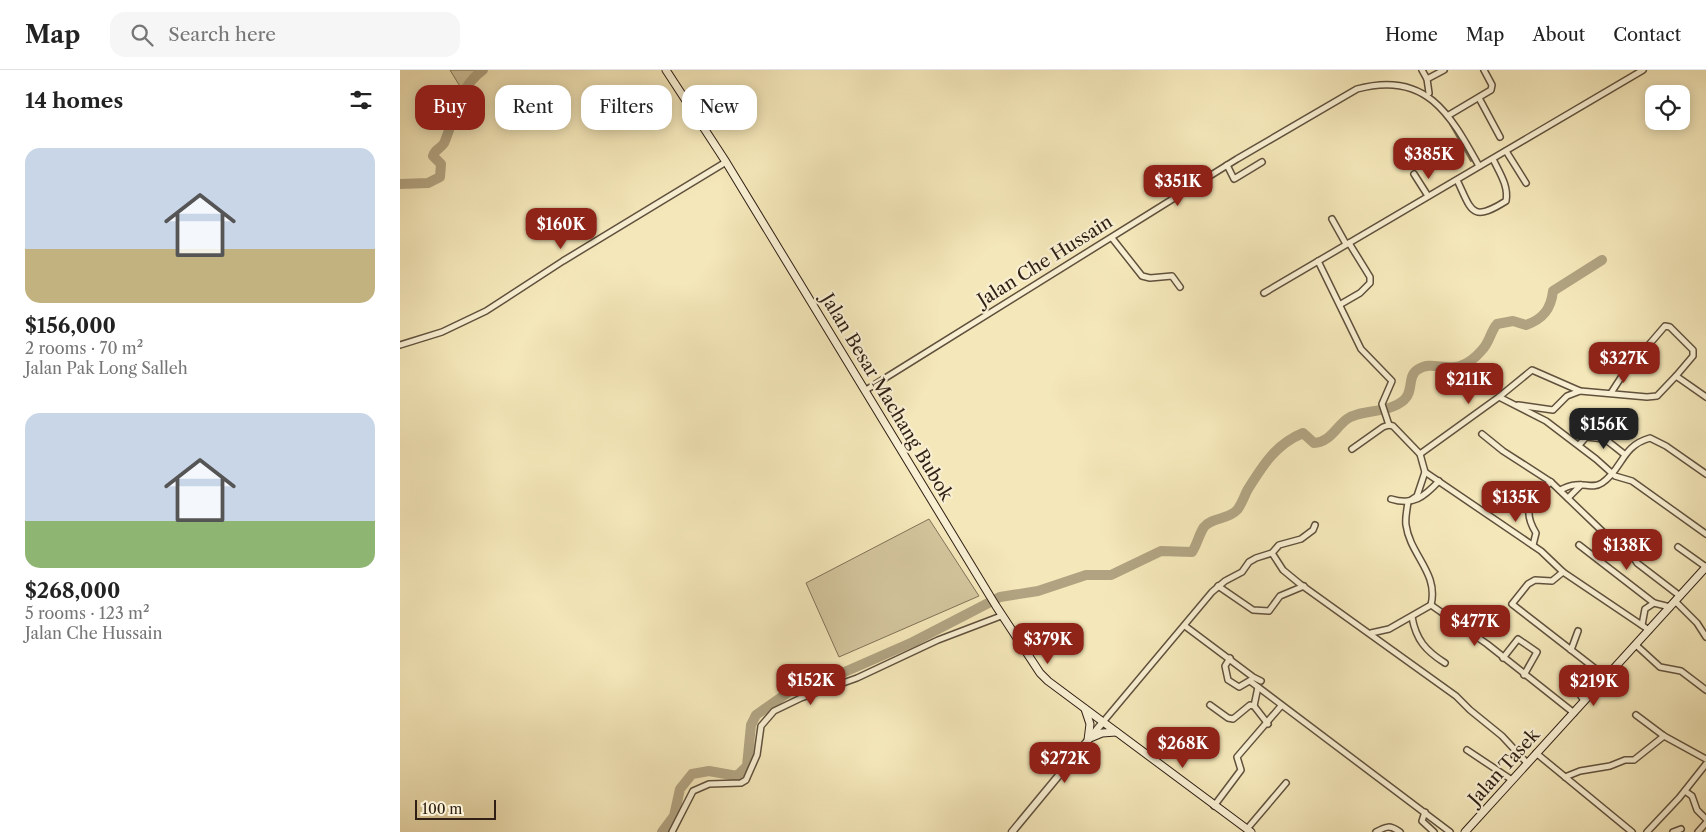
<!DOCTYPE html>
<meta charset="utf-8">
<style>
:root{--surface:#fff;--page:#f6f6f6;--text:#222;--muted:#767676;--line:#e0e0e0;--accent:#8f2418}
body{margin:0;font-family:"Libre Caslon Text",serif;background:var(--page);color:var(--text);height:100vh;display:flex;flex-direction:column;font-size:19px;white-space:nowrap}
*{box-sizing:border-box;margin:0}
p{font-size:16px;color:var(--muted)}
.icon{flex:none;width:28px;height:28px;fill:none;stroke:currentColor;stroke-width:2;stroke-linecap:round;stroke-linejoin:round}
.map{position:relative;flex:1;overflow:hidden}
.sheet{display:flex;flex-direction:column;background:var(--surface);width:400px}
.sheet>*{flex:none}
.hud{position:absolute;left:15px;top:15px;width:475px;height:45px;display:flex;gap:10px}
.tools{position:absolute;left:1245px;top:15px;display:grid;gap:10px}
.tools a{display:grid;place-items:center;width:45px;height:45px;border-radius:10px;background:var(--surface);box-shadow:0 2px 12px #0003;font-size:25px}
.scale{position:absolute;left:15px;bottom:12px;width:81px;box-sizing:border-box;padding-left:5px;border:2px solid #2f1f14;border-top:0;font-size:14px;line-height:18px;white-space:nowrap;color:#2f1f14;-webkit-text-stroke:4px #f8efd2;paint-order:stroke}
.price{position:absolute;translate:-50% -42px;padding:0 11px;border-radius:10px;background:var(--accent);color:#fff;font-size:16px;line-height:32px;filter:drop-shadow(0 1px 2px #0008)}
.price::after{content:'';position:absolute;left:50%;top:30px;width:15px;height:11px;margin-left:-8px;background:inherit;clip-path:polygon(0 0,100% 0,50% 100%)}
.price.on{background:#222;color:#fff}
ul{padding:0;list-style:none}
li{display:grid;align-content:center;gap:10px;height:265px;padding:0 25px}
li span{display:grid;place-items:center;height:155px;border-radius:15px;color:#555}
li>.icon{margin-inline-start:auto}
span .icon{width:90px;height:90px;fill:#fffc;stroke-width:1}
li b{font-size:21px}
h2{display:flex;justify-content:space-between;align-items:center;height:60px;padding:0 25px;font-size:21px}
.tag{padding:0 18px;border-radius:15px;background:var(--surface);box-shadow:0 2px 12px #0003;font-size:18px;line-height:45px}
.tag.on{background:var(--accent);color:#fff}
header{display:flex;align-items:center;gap:30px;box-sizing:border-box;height:70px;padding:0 25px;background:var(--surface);border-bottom:1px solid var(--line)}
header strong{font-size:24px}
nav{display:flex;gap:28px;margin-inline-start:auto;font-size:18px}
.search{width:350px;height:45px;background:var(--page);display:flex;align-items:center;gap:12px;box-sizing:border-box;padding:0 18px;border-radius:15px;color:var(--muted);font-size:19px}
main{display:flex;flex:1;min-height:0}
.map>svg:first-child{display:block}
.green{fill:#d3c59d;stroke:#817258}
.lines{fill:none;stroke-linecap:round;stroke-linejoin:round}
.stream{stroke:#7d6e55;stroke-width:2}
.river{stroke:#b1a381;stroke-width:10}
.minor-casing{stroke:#60513d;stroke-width:8}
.tertiary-casing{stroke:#60513d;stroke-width:9}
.secondary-casing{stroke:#2f1f14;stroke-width:9}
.minor{stroke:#f8efd2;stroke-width:5}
.tertiary{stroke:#f8efd2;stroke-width:6}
.secondary{stroke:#f8efd2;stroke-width:7}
.labels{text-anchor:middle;stroke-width:4.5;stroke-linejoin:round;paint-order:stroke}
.street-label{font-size:18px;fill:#2f1f14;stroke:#f8efd2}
</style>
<header>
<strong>Map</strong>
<div class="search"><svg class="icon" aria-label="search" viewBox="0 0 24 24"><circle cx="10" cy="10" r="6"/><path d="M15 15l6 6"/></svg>Search here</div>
<nav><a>Home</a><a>Map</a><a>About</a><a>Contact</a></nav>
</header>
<main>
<section class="sheet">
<h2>14 homes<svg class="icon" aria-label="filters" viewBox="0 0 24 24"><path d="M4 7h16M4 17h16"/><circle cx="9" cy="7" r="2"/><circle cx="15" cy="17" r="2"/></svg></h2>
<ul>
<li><span style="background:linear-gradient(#c9d6e8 65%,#c2b280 0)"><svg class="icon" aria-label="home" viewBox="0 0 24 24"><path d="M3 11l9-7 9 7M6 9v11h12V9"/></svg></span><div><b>$156,000</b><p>2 rooms · 70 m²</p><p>Jalan Pak Long Salleh</p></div></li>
<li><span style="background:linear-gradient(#c9d6e8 70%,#8fb573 0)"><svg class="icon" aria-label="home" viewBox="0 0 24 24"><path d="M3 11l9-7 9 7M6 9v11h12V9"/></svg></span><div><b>$268,000</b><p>5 rooms · 123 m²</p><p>Jalan Che Hussain</p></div></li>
</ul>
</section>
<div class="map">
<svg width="1306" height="762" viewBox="0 0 1306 762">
<rect width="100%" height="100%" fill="#f4e7b9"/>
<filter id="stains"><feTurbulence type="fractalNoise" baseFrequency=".004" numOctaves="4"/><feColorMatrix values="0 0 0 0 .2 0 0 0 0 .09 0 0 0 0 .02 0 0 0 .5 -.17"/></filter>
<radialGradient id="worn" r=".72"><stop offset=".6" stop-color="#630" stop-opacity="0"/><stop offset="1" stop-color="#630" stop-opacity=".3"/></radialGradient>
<g class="green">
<path d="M 50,0 L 78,0 L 61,18 Z"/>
<path d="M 529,449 L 579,526 L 439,587 L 406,513 Z"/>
</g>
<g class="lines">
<path class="stream" d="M 1050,54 L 1071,91"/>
<g class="river">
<path d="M 0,114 L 28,113 L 40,107 L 41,94 L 33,86 C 35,78 43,78 45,71 C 55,46 59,17 83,0"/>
<path d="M 262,762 L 274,746 L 280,719 L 292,704 L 309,701 L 337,706 L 347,696 L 351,655 L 356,645 L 390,621 L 440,604 L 513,572 L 600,527 L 638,521 L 686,505 L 711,505 L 761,481 L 792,482 C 797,475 799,464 804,457 C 812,447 828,450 837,440 C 842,434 844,426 848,419 C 863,395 876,374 903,363 L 914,373 C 929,373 936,357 947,349 C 961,339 988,344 1004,330 C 1014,321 1007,307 1017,300 C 1036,286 1054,313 1082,280 C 1090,272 1090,262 1097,254 L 1113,251 L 1126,255 C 1143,249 1151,239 1153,221 L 1202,190"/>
</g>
<defs>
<g id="minor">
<path d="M 1022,0 L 1027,9 L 1029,23"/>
<path d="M 1027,9 L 1044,0"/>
<path d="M 1079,28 L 1100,67"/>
<path d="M 1049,45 L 1091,20 L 1092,15 L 1084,0"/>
<path d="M 1106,81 L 1126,113"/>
<path d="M 827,95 L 834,109 L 862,92"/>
<path d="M 1014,104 L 1028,126"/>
<path d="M 1057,110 C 1072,141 1071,153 1106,131 C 1109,116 1099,102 1093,89"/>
<path d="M 932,149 L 946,174"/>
<path d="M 712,168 L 742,206 L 750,208 L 772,206 L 780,217"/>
<path d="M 918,191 L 961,279 L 992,311 L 982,334 L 989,355"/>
<path d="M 864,223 L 1243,0"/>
<path d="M 941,234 L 960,223 L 970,213 L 970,207 L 949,173"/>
<path d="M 0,275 L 42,262 L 86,241 L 163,191 L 326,92"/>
<path d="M 466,320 L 837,89 L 957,19 C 1026,0 1050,44 1079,96"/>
<path d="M 1211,323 L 1222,306 L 1265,256 L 1270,257 L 1293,280 L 1293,286 L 1276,306"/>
<path d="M 1099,327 L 1146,351 L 1196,389 L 1215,406 L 1232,411 L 1306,464"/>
<path d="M 1118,335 L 1153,340 L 1167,326 L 1180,321"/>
<path d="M 989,355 L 993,356 L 1020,384 L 1025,402 L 1141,481 L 1163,502 L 1249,560"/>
<path d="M 1082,364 L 1103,381 L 1151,412 L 1203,462 L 1228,478 L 1237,493 L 1280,526"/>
<path d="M 1179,375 L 1186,367 L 1205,369 L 1224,384"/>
<path d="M 952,379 L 983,357 L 989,355"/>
<path d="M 1020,384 L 1099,327 L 1132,300 L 1180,321 L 1247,327 L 1257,326 L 1276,306 L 1306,327"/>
<path d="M 1025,402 L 1017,426 L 1008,432 C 1007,440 1005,448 1006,455 C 1010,485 1039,503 1031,535"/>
<path d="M 1160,420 C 1165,418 1170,415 1175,415 C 1185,413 1193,419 1202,413 C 1223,399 1221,376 1250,368 L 1266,376 L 1306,404"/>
<path d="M 1168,428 L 1181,415"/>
<path d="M 991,429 C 1013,436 1024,427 1039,411"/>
<path d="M 1133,475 L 1136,463 C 1121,439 1131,427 1151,412"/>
<path d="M 1179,475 L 1254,533 L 1270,537"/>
<path d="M 1278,477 L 1306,497"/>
<path d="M 872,483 L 883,500 L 900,514 L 1056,626 L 1070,640 L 1102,666 L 1127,693"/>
<path d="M 1163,502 L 1152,511 L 1135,510 L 1128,514 L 1112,534 L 1206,607"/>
<path d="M 818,516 L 853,540 L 869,541 L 880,526 L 904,516"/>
<path d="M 1275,531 L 1297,553 L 1306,567"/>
<path d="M 1012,547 C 1016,570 1026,581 1045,593"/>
<path d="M 1242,555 L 1245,539 L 1254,533"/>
<path d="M 785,556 L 853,607 L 861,611"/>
<path d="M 971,563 L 989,559 L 1031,535 L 1087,574 L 1174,643"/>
<path d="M 1236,575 L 1260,597 L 1281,601 L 1306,620"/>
<path d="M 1171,580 L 1178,561"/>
<path d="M 830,588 L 825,596 L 828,610 L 839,617 L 851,610"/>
<path d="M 1103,588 L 1118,569 L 1137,582 L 1124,605"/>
<path d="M 850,611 L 1050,762"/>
<path d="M 1184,631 L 1179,623 L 1184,616 L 1194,620"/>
<path d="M 810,635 L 828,648 L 833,649 L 850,635 L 854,636 L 868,654"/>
<path d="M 854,636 L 858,617"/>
<path d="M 1236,645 L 1264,666 L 1306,689"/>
<path d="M 703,652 L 812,522 L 825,511 L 842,502 L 849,492 L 856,488 L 872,483 L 879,475 L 901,469 L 913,460 L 915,455"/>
<path d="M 1067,680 L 1112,710"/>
<path d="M 1136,683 L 1232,762"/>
<path d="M 1165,707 L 1180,701 L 1210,696 L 1225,690 L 1234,690 L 1264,666"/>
<path d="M 1285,721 L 1292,726 L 1297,740 L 1306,749"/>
<path d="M 814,736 L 841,700 L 837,687 L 881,636"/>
<path d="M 1025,742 L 1022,751 L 1034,762"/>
<path d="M 847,759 L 886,713"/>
<path d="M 272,762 L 293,721 L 309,714 L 341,713 L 346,710 L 357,685 L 361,656 L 374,641 L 401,628 L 457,608 L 538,570 L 601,546"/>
<path d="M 976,762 C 986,756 990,755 1000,762"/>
<path d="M 1247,762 L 1279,728 L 1306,694"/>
<path d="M 1273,762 L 1281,759"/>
<path d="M 1298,762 L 1306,753"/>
</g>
<path id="tertiary" d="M 612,762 L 703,652"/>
<g id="secondary">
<path d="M 266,0 L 326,92 L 596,536 L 640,603 L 648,611 L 851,762"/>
<path d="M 685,639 L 690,654 L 688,670"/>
<path d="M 690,668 L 702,663 L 716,662"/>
<path d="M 1065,762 L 1306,497"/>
</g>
</defs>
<use href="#minor" class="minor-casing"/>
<use href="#tertiary" class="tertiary-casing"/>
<use href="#secondary" class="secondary-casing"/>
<use href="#minor" class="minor"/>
<use href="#tertiary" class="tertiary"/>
<use href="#secondary" class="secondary"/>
</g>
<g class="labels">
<g class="street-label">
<text transform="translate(645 191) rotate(-32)" y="6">Jalan Che Hussain</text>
<text transform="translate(487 327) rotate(59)" y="6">Jalan Besar Machang Bubok</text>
<text transform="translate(1104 697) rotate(-48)" y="6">Jalan Tasek</text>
</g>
</g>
<rect width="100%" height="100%" filter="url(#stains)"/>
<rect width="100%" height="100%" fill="url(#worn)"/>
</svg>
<div class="tools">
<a><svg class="icon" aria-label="locate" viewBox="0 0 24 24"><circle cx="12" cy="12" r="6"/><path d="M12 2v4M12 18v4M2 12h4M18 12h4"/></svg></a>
</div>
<div class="scale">100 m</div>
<b class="price" style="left:1029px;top:110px">$385K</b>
<b class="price" style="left:778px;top:137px">$351K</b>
<b class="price" style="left:161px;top:180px">$160K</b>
<b class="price" style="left:1224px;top:314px">$327K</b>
<b class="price" style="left:1069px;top:335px">$211K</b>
<b class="price on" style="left:1204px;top:380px">$156K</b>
<b class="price" style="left:1116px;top:453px">$135K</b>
<b class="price" style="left:1227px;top:501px">$138K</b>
<b class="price" style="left:1075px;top:577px">$477K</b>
<b class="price" style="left:648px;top:595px">$379K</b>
<b class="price" style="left:411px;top:636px">$152K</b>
<b class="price" style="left:1194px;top:637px">$219K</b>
<b class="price" style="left:783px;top:699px">$268K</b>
<b class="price" style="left:665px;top:714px">$272K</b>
<div class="hud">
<a class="tag on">Buy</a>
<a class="tag">Rent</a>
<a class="tag">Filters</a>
<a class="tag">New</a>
</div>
</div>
</main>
